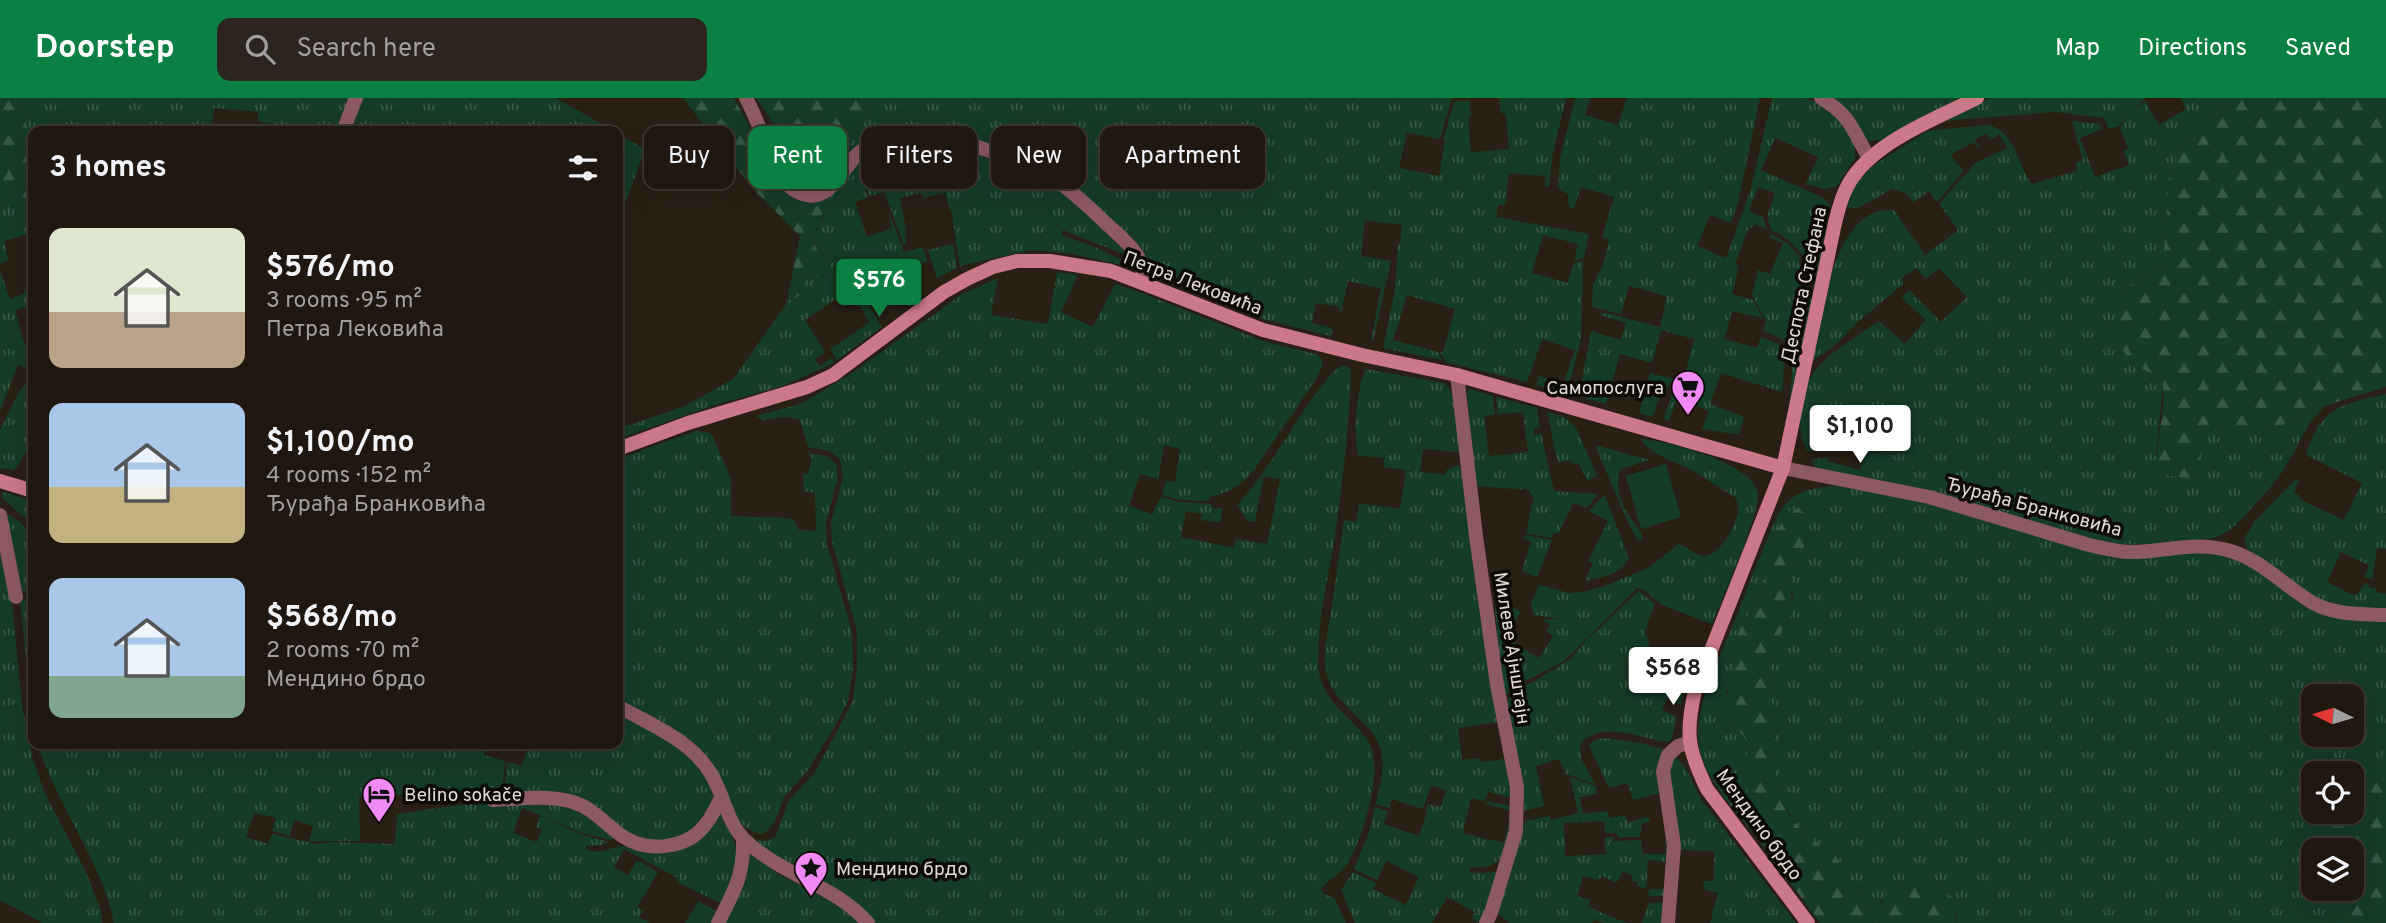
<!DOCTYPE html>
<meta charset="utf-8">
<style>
:root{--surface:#1f1710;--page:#2c241e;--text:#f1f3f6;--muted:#a19f9f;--line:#3c3630;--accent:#0b8043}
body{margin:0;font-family:Overpass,sans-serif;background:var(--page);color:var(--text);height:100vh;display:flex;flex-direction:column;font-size:26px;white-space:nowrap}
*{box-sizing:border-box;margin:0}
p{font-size:23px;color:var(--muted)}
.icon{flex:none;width:38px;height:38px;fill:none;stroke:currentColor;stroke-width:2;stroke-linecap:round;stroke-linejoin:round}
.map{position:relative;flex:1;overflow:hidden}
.sheet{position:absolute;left:28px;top:28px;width:595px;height:623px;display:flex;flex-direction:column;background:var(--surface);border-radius:14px;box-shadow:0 7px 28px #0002,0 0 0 2px var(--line)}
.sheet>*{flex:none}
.top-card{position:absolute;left:644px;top:28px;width:665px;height:63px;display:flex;gap:14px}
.needle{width:46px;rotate:275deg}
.controls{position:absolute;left:2301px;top:586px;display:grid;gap:14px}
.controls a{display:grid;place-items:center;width:63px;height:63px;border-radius:14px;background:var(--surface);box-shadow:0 7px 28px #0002,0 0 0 2px var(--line);font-size:35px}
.price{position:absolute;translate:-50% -60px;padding:0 16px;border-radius:7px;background:#fff;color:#222;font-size:23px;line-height:46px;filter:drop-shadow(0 2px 4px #0008)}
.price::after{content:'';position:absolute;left:50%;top:42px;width:21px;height:16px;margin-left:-10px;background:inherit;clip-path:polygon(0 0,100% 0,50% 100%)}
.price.active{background:var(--accent);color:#fff}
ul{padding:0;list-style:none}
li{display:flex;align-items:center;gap:21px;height:175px;padding:0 21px}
li span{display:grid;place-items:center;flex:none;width:196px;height:140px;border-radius:14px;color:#555}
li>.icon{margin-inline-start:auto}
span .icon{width:84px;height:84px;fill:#fffc;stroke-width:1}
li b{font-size:30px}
h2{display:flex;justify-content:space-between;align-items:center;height:84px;padding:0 21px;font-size:30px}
.pill{padding:0 24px;border-radius:14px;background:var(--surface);box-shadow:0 7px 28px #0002,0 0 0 2px var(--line);font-size:24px;line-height:63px}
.pill.active{background:var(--accent);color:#fff}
header{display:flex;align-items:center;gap:42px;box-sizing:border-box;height:98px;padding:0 35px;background:var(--accent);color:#fff}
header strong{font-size:33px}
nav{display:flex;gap:38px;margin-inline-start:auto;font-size:24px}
.search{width:490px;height:63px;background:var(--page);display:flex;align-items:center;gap:18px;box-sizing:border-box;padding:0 24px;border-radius:14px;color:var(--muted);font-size:26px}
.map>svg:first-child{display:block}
.grass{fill:url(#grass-tufts);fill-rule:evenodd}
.forest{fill:url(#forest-firs)}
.pitch{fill:#153c27}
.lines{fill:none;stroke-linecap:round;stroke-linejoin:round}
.street{stroke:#8d5963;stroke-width:14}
.secondary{stroke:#cb7889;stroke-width:14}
.labels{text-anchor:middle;stroke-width:7;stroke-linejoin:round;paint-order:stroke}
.street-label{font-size:19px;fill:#e2dbd4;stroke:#0e0a06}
.poi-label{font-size:19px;fill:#e2dbd4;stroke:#0e0a06;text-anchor:start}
</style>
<header>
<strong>Doorstep</strong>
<div class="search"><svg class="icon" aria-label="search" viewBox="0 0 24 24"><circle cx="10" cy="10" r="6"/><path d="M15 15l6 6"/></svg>Search here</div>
<nav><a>Map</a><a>Directions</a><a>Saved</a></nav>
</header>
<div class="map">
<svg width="2386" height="825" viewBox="0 0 2386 825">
<defs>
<pattern id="grass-tufts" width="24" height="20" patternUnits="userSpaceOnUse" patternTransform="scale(1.75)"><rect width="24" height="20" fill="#153c27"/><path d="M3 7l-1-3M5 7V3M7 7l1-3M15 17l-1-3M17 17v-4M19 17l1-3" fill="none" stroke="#375845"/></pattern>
<pattern id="forest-firs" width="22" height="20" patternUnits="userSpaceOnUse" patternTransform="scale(1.75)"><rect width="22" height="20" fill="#153c27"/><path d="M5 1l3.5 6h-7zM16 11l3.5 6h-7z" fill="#375845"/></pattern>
</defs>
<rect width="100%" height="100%" fill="#291f15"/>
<g class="grass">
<path d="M 16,0 L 353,0 L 340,33 L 294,33 L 258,23 L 258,14 L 214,10 L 211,30 L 254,33 L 33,33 L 33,44 Z"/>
<path d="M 361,0 L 556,0 L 614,33 L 349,33 Z"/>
<path d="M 873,0 L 1452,0 L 1440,41 L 1407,35 L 1399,70 L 1439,78 L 1445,43 L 1443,42 L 1454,4 L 1469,2 L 1471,18 L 1468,20 L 1471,54 L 1509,51 L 1506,15 L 1501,15 L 1499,0 L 1566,0 L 1553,55 L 1549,88 L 1545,89 L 1545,78 L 1509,75 L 1505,107 L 1498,107 L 1496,119 L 1589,136 L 1584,160 L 1574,163 L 1578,146 L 1543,137 L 1532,175 L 1568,185 L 1573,166 L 1583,163 L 1581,240 L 1567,296 L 1536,287 L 1539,278 L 1563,286 L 1575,252 L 1542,241 L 1527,284 L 1446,264 L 1440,254 L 1443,254 L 1455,211 L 1407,197 L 1393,242 L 1438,254 L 1442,262 L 1383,250 L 1395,192 L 1398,146 L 1400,145 L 1402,127 L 1365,122 L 1361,158 L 1391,163 L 1373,244 L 1371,243 L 1381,190 L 1348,183 L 1341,215 L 1339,214 L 1339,209 L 1316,205 L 1312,225 L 1333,230 L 1331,238 L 1263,221 L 1172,185 L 1157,173 L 1119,132 L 1046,72 L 892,35 L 838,72 L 836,64 L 870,10 Z"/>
<path d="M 1575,0 L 1590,0 L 1585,17 L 1618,27 L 1627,0 L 1760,0 L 1738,105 L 1731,125 L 1710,117 L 1697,148 L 1726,160 L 1750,94 L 1772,0 L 1806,0 L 1827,9 L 1839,17 L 1853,41 L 1855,51 L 1855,60 L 1837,88 L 1825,91 L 1806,86 L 1818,59 L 1775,40 L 1761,72 L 1819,98 L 1827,103 L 1830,108 L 1817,182 C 1807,161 1793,141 1771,132 L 1767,118 L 1775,95 L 1758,89 L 1749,113 L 1763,119 L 1767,131 L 1756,127 L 1748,131 L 1735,166 L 1739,167 L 1732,196 L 1753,202 L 1763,220 L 1732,213 L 1724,241 L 1757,250 L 1761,239 L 1778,246 C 1787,261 1783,277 1782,294 L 1721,275 L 1710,306 L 1744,319 L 1739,337 L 1702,331 L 1709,313 L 1677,301 L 1669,323 L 1664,321 L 1674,290 L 1684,281 L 1694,241 L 1661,232 L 1652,265 L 1620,256 L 1606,306 L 1579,299 L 1591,233 L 1621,242 L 1626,225 L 1596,216 L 1606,215 L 1660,229 L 1667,198 L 1629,188 L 1621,216 L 1592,209 L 1593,187 L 1603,167 L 1609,141 L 1602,139 L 1614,99 L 1581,89 L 1574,111 L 1569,109 L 1568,96 L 1558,91 L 1560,60 Z"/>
<path d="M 1830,0 L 1968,0 L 1883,42 L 1867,43 Z"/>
<path d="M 1990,0 L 2144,0 L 2144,1 L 2119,28 L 2109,31 L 2104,20 L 2056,14 L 1940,23 Z"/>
<path d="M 2180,0 L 2235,0 L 2188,36 L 2169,78 L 2163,168 L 2122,191 L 2132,265 L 2161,281 L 2163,288 L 2156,358 L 2196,381 L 2208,330 L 2267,336 L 2304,314 L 2326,307 C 2309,322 2303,338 2292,357 C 2281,379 2265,396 2248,414 C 2236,427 2226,438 2208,441 C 2171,444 2136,450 2099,444 L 1822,373 L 1815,369 L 1811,362 L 1828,359 L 1828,363 L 1860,372 L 1868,338 L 1837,330 L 1831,351 L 1807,353 C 1796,329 1798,297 1814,274 C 1825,258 1862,234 1879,223 L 1905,246 L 1926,222 L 1902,200 L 1909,192 L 1941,224 L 1967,199 L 1939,170 L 1926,181 L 1916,170 L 1902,180 L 1903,186 L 1860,222 L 1835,247 L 1811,264 C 1820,223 1834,105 1894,112 L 1925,157 L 1958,132 L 1939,106 L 1975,65 L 2007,50 L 2000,37 L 1990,42 L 1986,35 L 1975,42 L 1980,51 L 1978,51 L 1974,44 L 1951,56 L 1957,66 L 1964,72 L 1937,104 L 1929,93 L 1914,104 L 1905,95 L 1892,91 L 1858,110 L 1848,110 L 1847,107 L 1854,88 L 1870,70 L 1927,33 L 1988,27 C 2016,33 2017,67 2032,86 L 2077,73 L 2076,65 L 2083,62 L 2072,23 L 2100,26 L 2102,31 L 2080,40 L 2095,79 L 2129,67 L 2123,52 L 2128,50 L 2120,29 L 2132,14 L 2145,3 L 2159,27 L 2186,11 Z"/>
<path d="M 618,36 L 645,51 L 618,125 Z"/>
<path d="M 912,44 L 958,50 C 939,62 929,53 911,56 C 905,57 899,60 893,61 L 898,76 L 971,54 L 1014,65 L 1068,96 L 1133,160 L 1063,132 L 1061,137 L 1090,147 L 1130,166 L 1131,169 L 1068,155 L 1031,152 L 960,168 L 951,111 L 949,111 L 945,95 L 923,100 L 922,95 L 900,100 L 907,136 L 905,138 L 907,146 L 904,147 L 884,94 L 870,98 L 862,83 L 871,53 L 882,49 Z"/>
<path d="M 868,54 L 860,82 L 864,87 L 868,99 L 855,104 L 867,139 L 892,130 L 888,112 L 904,154 L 923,149 L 927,163 L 912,169 L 913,174 L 867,204 L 882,229 L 837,262 L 830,251 L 870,224 L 849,192 L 805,222 L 825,254 L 815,261 L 820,268 L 831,260 L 834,264 L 831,266 L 783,288 L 718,306 L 618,341 L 618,331 L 685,308 L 733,281 L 785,208 L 787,201 L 792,202 L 808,180 L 828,177 L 829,161 C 826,158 822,156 819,154 C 810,144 817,128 823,120 L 817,105 L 814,105 L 829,98 Z"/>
<path d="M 33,98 L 33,141 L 31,142 L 29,136 L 4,143 L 8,162 L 0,166 L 0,111 L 17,107 Z"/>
<path d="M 1772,136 L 1788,146 L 1800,158 L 1799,166 L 1812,201 L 1789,309 C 1790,294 1797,252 1784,243 C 1778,238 1770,236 1763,233 L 1766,222 L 1752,197 L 1758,172 L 1770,176 L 1783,145 L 1769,139 Z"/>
<path d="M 951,146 L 954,148 L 957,170 L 937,180 L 928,152 Z"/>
<path d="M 0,172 L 10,201 L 24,196 L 24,192 L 33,190 L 33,207 L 15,212 L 25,248 L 33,246 L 33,268 L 29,270 L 18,267 L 0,313 Z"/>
<path d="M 1057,174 L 1078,177 L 1061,214 L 1093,229 L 1115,186 L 1142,195 L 1263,243 L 1316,256 L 1322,261 L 1322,269 L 1318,278 L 1254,372 C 1242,387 1230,394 1210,399 L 1209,403 L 1180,402 L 1162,397 L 1166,383 L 1175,384 L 1180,351 L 1164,347 L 1158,381 L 1140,376 L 1129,408 L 1152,416 L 1161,399 L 1179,404 L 1211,406 L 1212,411 L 1223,410 L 1220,425 L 1201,422 L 1202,416 L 1186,413 L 1181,439 L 1234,450 L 1236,441 L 1267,446 L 1280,381 L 1264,378 L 1255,424 L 1248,423 L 1237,407 C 1270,372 1291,328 1320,290 C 1327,282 1333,272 1343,267 L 1349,269 L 1351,273 C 1349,328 1343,383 1335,437 C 1329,478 1317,524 1318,564 C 1319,605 1349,614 1368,643 C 1385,670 1363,739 1348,765 C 1341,776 1328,781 1321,791 L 1324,796 L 1334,800 L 1346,825 L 874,825 L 784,767 L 754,742 L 768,743 L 776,738 L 788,704 L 815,674 L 853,603 L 857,570 L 857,533 L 832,444 L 831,425 L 843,379 L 840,362 L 830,353 L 808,349 L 800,322 L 788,319 L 762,322 L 756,318 L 803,305 L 855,273 L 961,197 L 998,180 L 991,217 L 1048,226 Z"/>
<path d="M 1366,271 L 1444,285 C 1457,293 1464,341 1458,354 L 1423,351 L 1420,374 L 1445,377 L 1446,373 L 1457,367 L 1463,373 L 1467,421 L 1483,508 L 1498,624 L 1458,630 L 1462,662 L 1479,660 L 1481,664 L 1507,661 L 1512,690 L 1512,700 L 1488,694 L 1485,703 L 1471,700 L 1463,735 L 1504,745 L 1511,713 L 1486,706 L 1487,703 L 1511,708 C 1517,724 1510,759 1493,766 C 1486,770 1477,769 1469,770 L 1470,775 L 1500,774 L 1480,825 L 1472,820 L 1475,814 L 1447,799 L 1432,825 L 1355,825 L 1341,792 L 1353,774 L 1376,785 L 1373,791 L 1406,807 L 1419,779 L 1386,763 L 1377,782 L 1354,771 L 1369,734 L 1375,709 L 1388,713 L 1384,726 L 1419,738 L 1427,713 L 1426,712 L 1428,706 L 1441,709 L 1446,692 L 1431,687 L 1423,711 L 1392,701 L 1389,710 L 1376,706 C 1380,689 1385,669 1381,652 C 1374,624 1336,609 1327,578 C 1321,556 1329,531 1332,508 C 1336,480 1340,451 1344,422 L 1356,424 L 1359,405 L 1400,411 L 1406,372 L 1383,369 L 1384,360 L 1359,358 C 1352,341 1357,286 1366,271 Z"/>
<path d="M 1650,275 L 1674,281 L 1659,300 L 1653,319 L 1639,315 Z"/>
<path d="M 33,278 L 33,319 L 31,323 L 33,325 L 33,350 C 21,355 22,366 13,372 L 0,370 L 0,332 L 20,292 Z"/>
<path d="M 1470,291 L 1493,298 L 1495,316 L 1484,318 L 1489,358 L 1528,354 L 1523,314 L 1498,316 L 1496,299 L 1537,310 L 1540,330 L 1533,331 L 1535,337 L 1541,335 L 1554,393 L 1598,396 L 1587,410 L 1576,406 L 1572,407 L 1558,436 L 1554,434 L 1552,440 L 1526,435 L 1534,398 L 1530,396 L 1530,392 L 1475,388 L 1467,293 Z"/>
<path d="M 2386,296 L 2386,451 L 2377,450 L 2372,482 L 2364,478 L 2369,467 L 2341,454 L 2327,484 L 2355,498 L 2366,485 L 2371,490 L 2377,490 L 2376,494 L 2386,496 L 2386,513 L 2352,511 L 2323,504 L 2248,453 L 2244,441 L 2254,424 L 2296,381 L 2299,382 L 2294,395 L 2300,398 L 2299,401 L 2344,422 L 2362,385 L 2306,357 C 2321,309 2340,307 2386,296 Z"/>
<path d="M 1547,314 L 1564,319 L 1576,330 L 1597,377 L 1588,383 L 1578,365 L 1572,366 L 1571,362 L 1558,365 Z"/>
<path d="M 696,333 L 707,334 L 712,337 L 731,381 L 731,418 L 789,420 L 794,422 L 799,432 L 816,433 L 815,395 L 804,393 L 803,376 L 808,375 L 812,361 L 808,355 L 827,358 L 836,366 L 838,380 L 826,424 L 827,446 L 852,535 L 853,571 L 848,603 L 839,621 L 808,672 L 785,698 L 774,725 L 764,736 C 729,733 728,694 714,669 C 709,660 701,652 692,644 L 618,600 L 618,361 Z"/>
<path d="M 1641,341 C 1667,343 1753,365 1758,395 C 1761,413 1721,504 1712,526 L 1662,507 L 1643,491 L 1637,490 L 1564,563 L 1514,589 L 1505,599 L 1500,573 L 1495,511 L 1498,505 L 1503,505 L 1521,514 L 1505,539 L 1539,560 L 1553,538 L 1546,533 L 1550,526 L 1542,522 L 1560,521 L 1534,517 L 1531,505 L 1539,487 L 1569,495 L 1582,494 L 1602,489 L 1648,470 L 1679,446 C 1688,449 1695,458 1704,458 C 1720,457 1735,429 1738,415 C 1739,409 1737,404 1735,399 C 1720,391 1706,380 1692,372 C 1677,364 1648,356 1641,341 Z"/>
<path d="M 1595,347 L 1650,362 L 1621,371 C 1613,386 1622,409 1632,422 C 1637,429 1642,433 1643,442 L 1638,443 L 1625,418 Z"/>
<path d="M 1833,388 L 1859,390 L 1952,409 L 2062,443 L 2210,453 L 2245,463 L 2296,498 L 2386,522 L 2386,655 L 2352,690 L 2352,676 L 2314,676 L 2314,714 L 2335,714 L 2331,727 L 2331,752 L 2314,752 L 2314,791 L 2331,791 L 2331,804 L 2338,825 L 1957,825 L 1957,814 L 1882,803 L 1877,810 L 1869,810 L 1865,807 L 1856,787 L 1839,763 L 1800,730 L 1779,700 L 1773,682 L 1775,634 L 1770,582 L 1771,569 L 1778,541 L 1789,521 L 1793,496 L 1790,487 L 1791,479 L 1801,461 L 1809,433 L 1783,422 L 1773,440 L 1762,492 L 1755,508 L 1745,522 L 1731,586 L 1726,594 L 1731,627 L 1744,638 L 1747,647 L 1748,704 C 1742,717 1750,727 1756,738 C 1735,712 1705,683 1699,648 C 1693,609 1721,557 1736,520 C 1749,485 1763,450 1778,416 C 1792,394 1807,391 1833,388 ZM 2314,598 L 2352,598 L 2352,637 L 2314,637 Z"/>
<path d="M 2,394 L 33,403 L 33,427 L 2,400 Z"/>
<path d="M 1605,398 L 1629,460 C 1621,477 1602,479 1585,483 L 1593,465 L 1588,463 L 1608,423 L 1589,413 L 1602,399 Z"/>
<path d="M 3,413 L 22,426 L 33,438 L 33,495 L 20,493 Z"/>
<path d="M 1525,437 L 1552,442 L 1537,479 L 1522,473 L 1531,444 L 1523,440 Z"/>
<path d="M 0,442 L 13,514 L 22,607 L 33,662 L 45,696 L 85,772 L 101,812 L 102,825 L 43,825 L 0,802 Z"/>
<path d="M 1639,493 L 1655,506 L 1645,533 L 1656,571 L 1664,586 L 1683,597 L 1681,607 L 1667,601 L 1662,612 L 1677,619 L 1672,640 L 1668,644 C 1641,641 1600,620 1580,647 L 1581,660 L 1595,686 L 1566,676 L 1559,661 L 1536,668 L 1544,708 L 1524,713 L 1522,688 L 1505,607 L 1514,592 L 1533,584 L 1571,561 L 1585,543 Z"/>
<path d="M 24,501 L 33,501 L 33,622 L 20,505 Z"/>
<path d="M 618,614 L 691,657 L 711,688 L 713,698 L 711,707 L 689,735 L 668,743 L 639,742 L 601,715 L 504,697 L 507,664 L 522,668 L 529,646 L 618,646 Z"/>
<path d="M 1604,640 L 1636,644 L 1663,651 L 1658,665 L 1661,695 L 1633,702 L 1628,685 L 1609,690 L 1589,648 L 1594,642 Z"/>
<path d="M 38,646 L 425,646 L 426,648 L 487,646 L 484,657 L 505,663 L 502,697 L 420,704 C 405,692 377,698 359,699 L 360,743 L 309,743 L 313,728 L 294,722 L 290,738 L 272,733 L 276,720 L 254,715 L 246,739 L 268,746 L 272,736 L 317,746 L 329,744 L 395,746 L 397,716 L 459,707 L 549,704 L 580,709 L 617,738 L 611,742 L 582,735 L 522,710 L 513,735 L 537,744 L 542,731 L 536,729 L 540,718 L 583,737 L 609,744 L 602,747 L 586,748 L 586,751 C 605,758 608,748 624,748 C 637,749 650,753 663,754 L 720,713 C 744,757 740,761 722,806 L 677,784 L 678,780 L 624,751 L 614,769 L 628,777 L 637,762 L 658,774 L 637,809 L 643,813 L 639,819 L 650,825 L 114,825 C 101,760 56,708 38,646 Z"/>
<path d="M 1675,659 C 1686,664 1695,692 1703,704 L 1796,825 L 1710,825 L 1718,795 L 1703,791 L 1704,783 L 1714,783 L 1714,753 L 1680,752 L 1668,673 L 1672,661 Z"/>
<path d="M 1570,679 L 1596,688 L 1597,696 L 1580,699 L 1583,716 L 1607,713 L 1610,720 L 1625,717 L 1628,724 L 1648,719 L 1650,723 L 1642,726 L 1640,739 L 1618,739 L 1617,735 L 1605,735 L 1604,723 L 1564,725 L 1565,758 L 1606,756 L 1605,739 L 1613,739 L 1613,743 L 1641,742 L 1643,756 L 1666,756 L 1665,739 L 1669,761 L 1666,798 L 1648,798 L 1649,791 L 1666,791 L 1668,764 L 1648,762 L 1646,791 L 1637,788 L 1638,785 L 1632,782 L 1632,777 L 1623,774 L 1616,785 L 1602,778 L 1599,782 L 1583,778 L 1577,798 L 1590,802 L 1588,808 L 1611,819 L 1629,825 L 1604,825 L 1594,821 L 1592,825 L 1510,825 L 1496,814 L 1525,723 L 1549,718 L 1551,722 L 1578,715 Z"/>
<path d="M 748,754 L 780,777 L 820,796 L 862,825 L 722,825 Z"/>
<path d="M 698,803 L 718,814 L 712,825 L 685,825 Z"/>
<path d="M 1665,804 L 1662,825 L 1642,825 L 1649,805 Z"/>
</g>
<g class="forest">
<path d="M 0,0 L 16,0 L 33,44 L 33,98 L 17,107 L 0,111 Z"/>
<path d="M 683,0 L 734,0 L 760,47 L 804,103 L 817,105 L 822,109 C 826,123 806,140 819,154 C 822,157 826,158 829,161 L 831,166 L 828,177 L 808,180 C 801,190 803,202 787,201 L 800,138 L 754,92 Z"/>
<path d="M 756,0 L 873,0 C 868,18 836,69 822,81 C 819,83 815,84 812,86 L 803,83 L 796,74 L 770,20 Z"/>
<path d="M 2235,0 L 2386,0 L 2386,289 L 2304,314 L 2267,336 L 2208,330 L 2196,381 L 2165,377 L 2158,373 C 2153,342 2170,308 2161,281 L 2132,265 L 2122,251 L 2114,222 L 2122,191 L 2163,168 L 2169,78 L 2188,35 Z"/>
<path d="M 1796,410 L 1804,415 L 1810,427 L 1801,461 L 1791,479 L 1792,514 L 1778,541 L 1771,569 L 1770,582 L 1775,634 L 1773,683 L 1779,700 L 1789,716 L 1800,730 L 1839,763 L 1850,776 L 1863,803 L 1868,810 L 1877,810 C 1894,789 1935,778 1955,802 L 1957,825 L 1820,825 L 1756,738 L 1746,720 L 1745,714 L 1748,704 L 1747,647 L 1744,638 L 1731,627 L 1727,621 L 1724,604 L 1731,585 L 1737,538 L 1741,529 L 1755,508 L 1762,492 L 1767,460 L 1773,440 L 1787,415 Z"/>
<path d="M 2386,655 L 2386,825 L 2338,825 L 2331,804 L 2331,791 L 2352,791 L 2352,752 L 2331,752 L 2331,727 L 2335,714 L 2352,714 L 2352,690 Z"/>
</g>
<path class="pitch" d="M 1666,366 L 1681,419 L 1641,431 L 1626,378 Z"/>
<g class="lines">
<g class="street">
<path d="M 746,0 C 760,25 772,71 791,90 C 795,93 801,96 806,97 C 832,103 843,68 860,54 C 868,47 879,43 889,41 C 938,31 1020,58 1061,86 C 1078,98 1094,114 1109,128 C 1126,144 1147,159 1142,184"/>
<path d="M 1821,0 C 1851,18 1852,31 1869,60"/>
<path d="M 343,33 L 356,0"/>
<path d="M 1457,277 L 1476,438 L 1497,587 L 1517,689 L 1516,733 L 1491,815 L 1486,825"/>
<path d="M 1783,370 L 1929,399 L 2089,447 C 2103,450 2117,454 2131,454 C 2164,454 2194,443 2227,452 C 2261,461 2283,487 2313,505 C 2334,517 2362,516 2386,517"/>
<path d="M 0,417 L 16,499"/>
<path d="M 618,608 C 651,627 691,642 711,676 C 724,697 727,725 745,742 C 781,777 835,787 868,825"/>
<path d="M 493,702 C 521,701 557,695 583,708 C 598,716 609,729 622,738 C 647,755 687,751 705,727 C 712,719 716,708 722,699"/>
<path d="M 718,825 C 734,793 744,778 743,741"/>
<path d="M 1668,825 L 1674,748 L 1663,673 L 1668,657 L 1678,648 L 1688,645"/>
</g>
<g class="secondary">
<path d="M 618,351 L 688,325 L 807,289 L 833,277 L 944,194 L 967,181 L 993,169 L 1017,163 L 1050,163 L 1111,173 L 1263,232 L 1362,257 L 1457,277 L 1783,370"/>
<path d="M 0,383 L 33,393"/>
<path d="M 1808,825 L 1707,691 C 1688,652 1685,636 1695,593 L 1783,370 L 1835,125 C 1839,109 1843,93 1853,79 C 1879,42 1937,20 1977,0"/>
</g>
</g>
<defs>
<symbol id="supermarket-pin" viewBox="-11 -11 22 30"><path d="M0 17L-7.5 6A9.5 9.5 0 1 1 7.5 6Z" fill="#f18af4" stroke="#0e0a06"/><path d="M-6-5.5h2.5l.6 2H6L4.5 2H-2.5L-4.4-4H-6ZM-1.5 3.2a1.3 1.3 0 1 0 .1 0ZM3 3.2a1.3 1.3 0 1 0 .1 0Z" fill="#111"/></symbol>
<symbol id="hotel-pin" viewBox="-11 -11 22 30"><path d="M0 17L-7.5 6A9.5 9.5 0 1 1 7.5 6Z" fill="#f18af4" stroke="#0e0a06"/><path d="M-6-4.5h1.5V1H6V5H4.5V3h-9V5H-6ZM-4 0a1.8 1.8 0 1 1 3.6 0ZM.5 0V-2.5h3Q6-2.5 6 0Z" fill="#111"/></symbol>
<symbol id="sight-pin" viewBox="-11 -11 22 30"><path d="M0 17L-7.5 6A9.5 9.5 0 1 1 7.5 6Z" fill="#f18af4" stroke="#0e0a06"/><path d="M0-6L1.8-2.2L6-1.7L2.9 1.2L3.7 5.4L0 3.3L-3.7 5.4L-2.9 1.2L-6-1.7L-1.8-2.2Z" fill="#111"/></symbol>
</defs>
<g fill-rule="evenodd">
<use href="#supermarket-pin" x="1669" y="270" width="38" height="52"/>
<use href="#hotel-pin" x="360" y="677" width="38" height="52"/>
<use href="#sight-pin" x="792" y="751" width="38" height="52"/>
</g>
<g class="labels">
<g class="street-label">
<text transform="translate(1193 184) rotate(21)" y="7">Петра Лековића</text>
<text transform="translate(1803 187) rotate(-78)" y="7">Деспота Стефана</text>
<text transform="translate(2034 408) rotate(15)" y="7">Ђурађа Бранковића</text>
<text transform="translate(1513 550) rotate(81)" y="7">Милеве Ајнштајн</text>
<text transform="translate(1760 726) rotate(54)" y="7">Мендино брдо</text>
</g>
<g class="poi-label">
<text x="1664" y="296" text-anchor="end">Самопослуга</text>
<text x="404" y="703">Belino sokače</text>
<text x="836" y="777">Мендино брдо</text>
</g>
</g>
</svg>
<div class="controls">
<a><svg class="needle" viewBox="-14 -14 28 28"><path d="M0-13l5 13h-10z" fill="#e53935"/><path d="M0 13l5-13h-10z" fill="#a19f9f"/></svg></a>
<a><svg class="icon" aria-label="locate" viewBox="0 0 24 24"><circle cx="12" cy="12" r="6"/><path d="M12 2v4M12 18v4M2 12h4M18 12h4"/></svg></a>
<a><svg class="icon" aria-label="layers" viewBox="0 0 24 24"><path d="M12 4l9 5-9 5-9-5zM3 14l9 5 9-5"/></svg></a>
</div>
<b class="price active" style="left:879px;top:221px">$576</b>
<b class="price" style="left:1860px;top:367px">$1,100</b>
<b class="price" style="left:1673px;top:609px">$568</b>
<div class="top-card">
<a class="pill">Buy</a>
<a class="pill active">Rent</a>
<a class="pill">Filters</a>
<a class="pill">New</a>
<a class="pill">Apartment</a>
</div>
<section class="sheet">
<h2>3 homes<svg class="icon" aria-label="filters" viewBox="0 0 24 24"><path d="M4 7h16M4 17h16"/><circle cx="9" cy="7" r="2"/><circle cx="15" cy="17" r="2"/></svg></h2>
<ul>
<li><span style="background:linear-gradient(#dfe7d0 60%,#b9a48a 0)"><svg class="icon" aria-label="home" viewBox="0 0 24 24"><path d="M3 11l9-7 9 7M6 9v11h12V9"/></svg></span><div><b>$576/mo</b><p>3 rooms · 95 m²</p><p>Петра Лековића</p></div></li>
<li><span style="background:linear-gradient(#a9c7e8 60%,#c2b280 0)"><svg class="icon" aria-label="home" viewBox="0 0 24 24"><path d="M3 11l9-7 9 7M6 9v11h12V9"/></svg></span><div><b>$1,100/mo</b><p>4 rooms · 152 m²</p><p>Ђурађа Бранковића</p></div></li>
<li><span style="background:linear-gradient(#a9c7e8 70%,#7fa58c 0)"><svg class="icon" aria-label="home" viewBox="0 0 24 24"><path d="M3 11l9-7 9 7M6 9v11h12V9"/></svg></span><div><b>$568/mo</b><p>2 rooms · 70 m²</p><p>Мендино брдо</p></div></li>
</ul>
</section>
</div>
